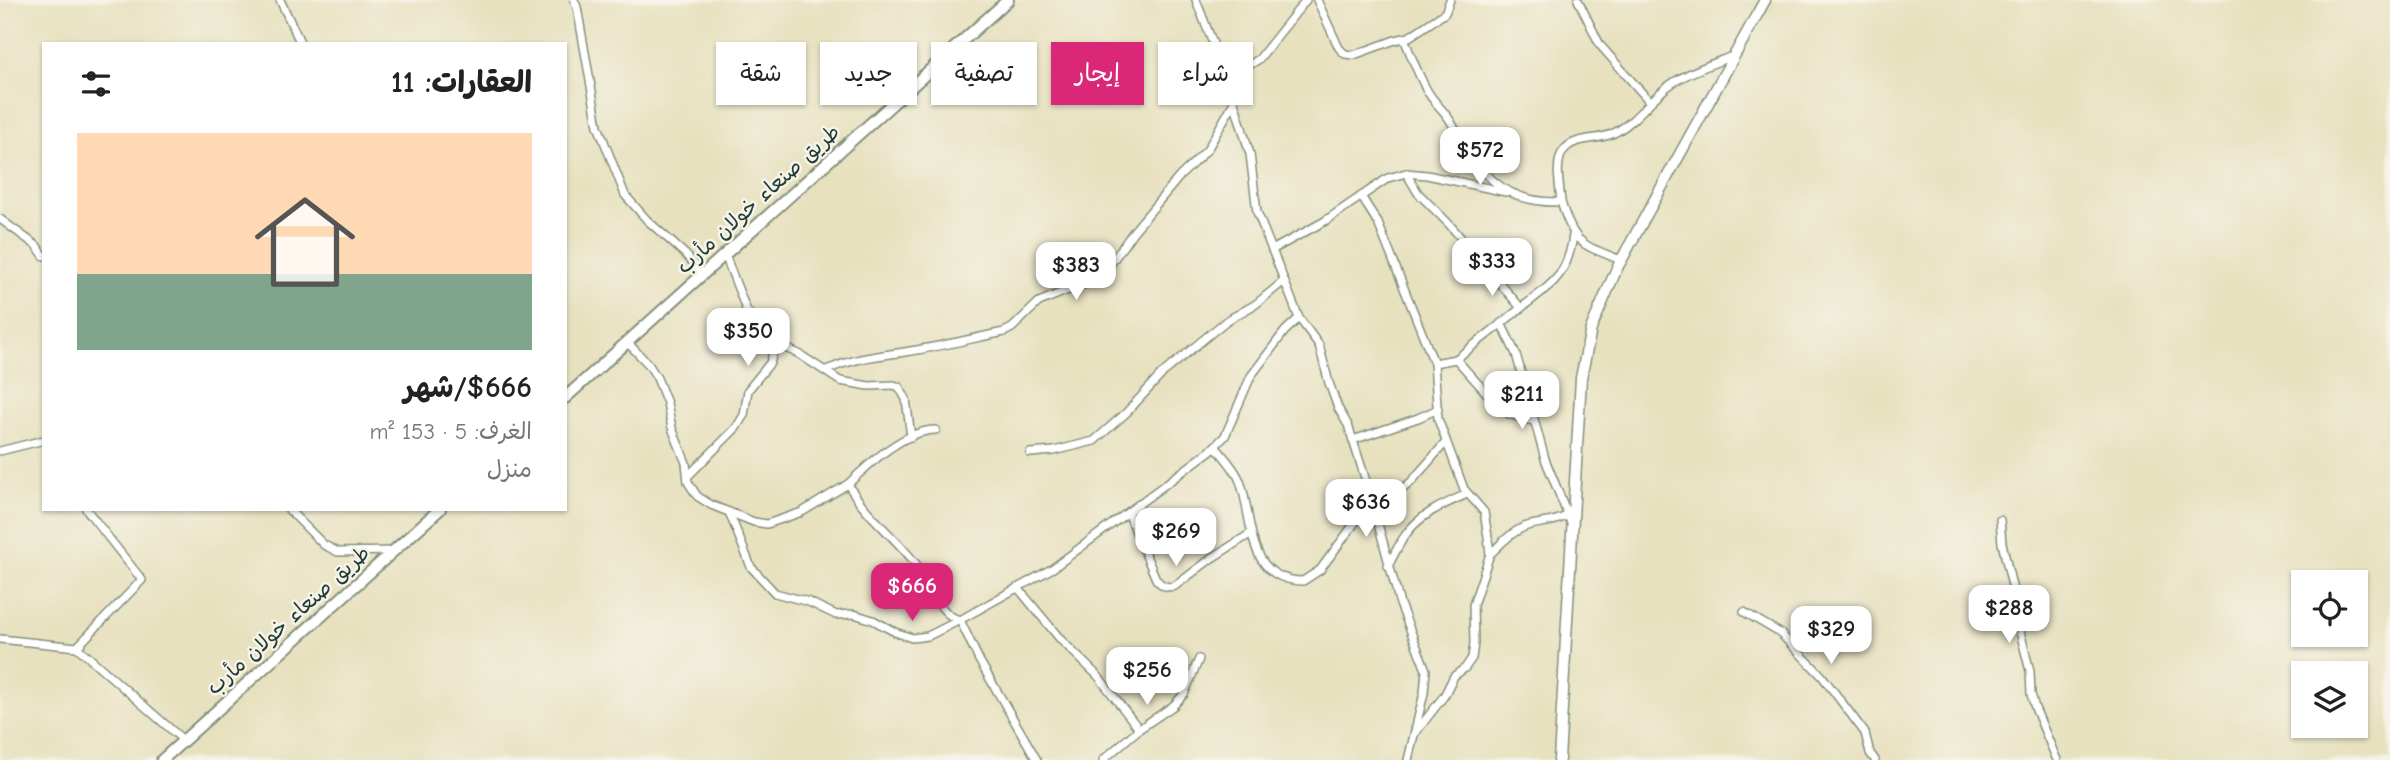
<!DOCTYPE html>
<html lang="ar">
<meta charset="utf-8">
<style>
:root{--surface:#fff;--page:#f6f6f6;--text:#222;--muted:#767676;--accent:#db2777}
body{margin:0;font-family:"Comic Neue","Playpen Sans Arabic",sans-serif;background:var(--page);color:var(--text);direction:rtl;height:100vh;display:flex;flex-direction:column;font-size:26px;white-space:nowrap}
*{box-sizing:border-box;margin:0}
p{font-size:23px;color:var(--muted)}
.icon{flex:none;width:38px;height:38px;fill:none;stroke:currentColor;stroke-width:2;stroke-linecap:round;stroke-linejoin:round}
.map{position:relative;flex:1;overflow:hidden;direction:ltr}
.panel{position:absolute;left:42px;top:42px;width:525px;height:469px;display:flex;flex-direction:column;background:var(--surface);border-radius:0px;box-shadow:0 2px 5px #0004;direction:rtl}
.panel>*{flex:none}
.hud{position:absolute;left:588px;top:42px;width:665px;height:63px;direction:rtl;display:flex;gap:14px}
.controls{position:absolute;left:2291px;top:570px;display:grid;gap:14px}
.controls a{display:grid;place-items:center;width:77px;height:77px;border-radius:0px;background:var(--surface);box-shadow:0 2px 5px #0004;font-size:35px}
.price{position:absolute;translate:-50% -60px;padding:0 16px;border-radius:14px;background:#fff;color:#222;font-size:23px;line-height:46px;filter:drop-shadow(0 2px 4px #0008)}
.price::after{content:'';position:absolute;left:50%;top:42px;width:21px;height:16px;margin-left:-10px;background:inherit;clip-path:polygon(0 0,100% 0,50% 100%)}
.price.current{background:var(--accent);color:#fff}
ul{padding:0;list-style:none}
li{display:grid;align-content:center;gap:14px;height:371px;padding:0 35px}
li span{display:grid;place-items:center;height:217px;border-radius:0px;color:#555}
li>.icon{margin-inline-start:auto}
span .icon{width:126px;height:126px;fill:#fffc;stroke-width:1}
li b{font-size:30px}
h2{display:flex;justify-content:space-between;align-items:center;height:84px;padding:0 35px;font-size:30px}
.pill{padding:0 24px;border-radius:0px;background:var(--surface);box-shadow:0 2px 5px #0004;font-size:24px;line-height:63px}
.pill.current{background:var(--accent);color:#fff}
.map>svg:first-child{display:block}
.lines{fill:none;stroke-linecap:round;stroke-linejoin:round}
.street-casing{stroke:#838f7a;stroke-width:10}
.secondary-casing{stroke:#838f7a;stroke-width:13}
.primary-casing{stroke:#838f7a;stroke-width:14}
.street{stroke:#fff;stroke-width:7}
.secondary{stroke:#fff;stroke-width:10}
.primary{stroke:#fff;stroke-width:10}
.labels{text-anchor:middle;stroke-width:5;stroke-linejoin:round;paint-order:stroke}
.street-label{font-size:21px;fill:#1f3d34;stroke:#f7f3e8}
</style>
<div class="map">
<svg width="2390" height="760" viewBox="0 0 2390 760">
<rect width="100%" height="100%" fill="#f7f3e8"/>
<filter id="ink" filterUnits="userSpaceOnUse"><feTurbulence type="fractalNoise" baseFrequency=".0143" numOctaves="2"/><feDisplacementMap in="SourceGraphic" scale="14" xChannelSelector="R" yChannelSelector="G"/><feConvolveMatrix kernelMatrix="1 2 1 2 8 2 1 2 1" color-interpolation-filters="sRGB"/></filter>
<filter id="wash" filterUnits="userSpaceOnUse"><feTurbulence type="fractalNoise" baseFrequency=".00686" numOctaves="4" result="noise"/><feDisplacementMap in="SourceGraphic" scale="28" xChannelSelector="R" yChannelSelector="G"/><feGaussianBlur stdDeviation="1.57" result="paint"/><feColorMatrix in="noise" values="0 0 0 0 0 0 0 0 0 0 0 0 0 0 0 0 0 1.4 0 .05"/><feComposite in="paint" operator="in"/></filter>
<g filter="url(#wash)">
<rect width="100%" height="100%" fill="#e7e1bf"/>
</g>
<g filter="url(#ink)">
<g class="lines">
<defs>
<g id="street">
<path d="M 280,0 L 301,44"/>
<path d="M 574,0 L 577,7 L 598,126 L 625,195 L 647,220 L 685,254 L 703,274"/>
<path d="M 1317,0 L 1339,48 L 1345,54 L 1354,55 L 1395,40 L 1409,37 L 1445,13 L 1450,0"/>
<path d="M 1578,0 L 1600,45 L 1650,102"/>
<path d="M 1404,38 C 1411,56 1418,75 1428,92 C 1434,103 1445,111 1451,122 C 1479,170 1499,204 1561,202 C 1575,246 1581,244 1621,260"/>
<path d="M 1223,73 L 1242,70 L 1259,59 L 1306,0"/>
<path d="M 1406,173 L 1418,193 L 1449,224 L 1521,308 C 1552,284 1568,276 1573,235"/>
<path d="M 1361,196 L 1378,223 L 1434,363 L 1438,419 L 1464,489 L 1484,512 L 1488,537 L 1490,554 L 1473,605 L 1474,643 L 1472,658 L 1465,668 L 1454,676 L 1444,696 L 1416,732"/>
<path d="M 1561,202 C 1560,187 1554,162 1564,150 C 1575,136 1599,141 1614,133 C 1634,123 1649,101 1667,87 C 1687,72 1711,65 1734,55"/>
<path d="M 0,219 L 37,246 L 44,256"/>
<path d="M 1272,250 L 1325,221 L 1388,178 L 1406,173 L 1427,175 L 1506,192"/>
<path d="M 1521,308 L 1456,359 L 1499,407 L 1511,415 L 1533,421"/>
<path d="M 1299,318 L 1319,345 L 1329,383 L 1338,408 L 1348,425 L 1368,487 L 1400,604 L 1426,670 L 1424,693 L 1408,760"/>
<path d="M 1501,323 L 1516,354 L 1545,459 L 1571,523"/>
<path d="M 627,342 L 649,365 L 657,378 L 667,403 L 672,428 L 686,463 L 688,482 L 697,496 L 711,505 L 754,522 L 767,524 L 802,512 L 848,484 C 867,519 903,542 924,575 C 935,592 939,615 960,620 L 1053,568 L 1210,451 L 1225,436 L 1251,376 L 1285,331 L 1299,318 L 1257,212 L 1250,154 L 1228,82 L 1196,0"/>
<path d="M 772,342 L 799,354 L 840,381 L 869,386 L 894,385 L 899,387 L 906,399 L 911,437"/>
<path d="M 1434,363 L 1456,359"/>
<path d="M 826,370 C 859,356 882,356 917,350 C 946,345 975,338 1004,332 L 1012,328 L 1039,302 L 1078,286 L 1097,281 L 1105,272 L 1133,232 L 1180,176 L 1207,150 L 1234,102"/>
<path d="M 1353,440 L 1418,418 L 1438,409"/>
<path d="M 1215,446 C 1224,457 1235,468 1240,481 C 1254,520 1245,580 1303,581 L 1320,570 L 1371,501"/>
<path d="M 0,451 L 44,440"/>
<path d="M 1030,453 L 1054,451 L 1094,441 L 1126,413 L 1163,373 L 1187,353 L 1226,321 L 1256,304 L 1284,281"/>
<path d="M 688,476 L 736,428 L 744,415 L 748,390 L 770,363 L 774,350 L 772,342 L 746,309 L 725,255"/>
<path d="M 848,484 C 870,463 905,430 936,430"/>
<path d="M 86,509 L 142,580 L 77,647 L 183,740"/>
<path d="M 288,509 L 324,545 L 338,552 L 393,551"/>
<path d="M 729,512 L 751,567 L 775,593 L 809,602 L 836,615 L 854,614 L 873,620 L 895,632 L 912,638 L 928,636 L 960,620 L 979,660 L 1037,760"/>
<path d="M 1374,512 L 1411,482 L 1446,442"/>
<path d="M 1128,513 L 1156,579 C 1162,586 1166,588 1175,586 L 1212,558 L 1250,534"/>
<path d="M 2000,520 L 2002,543 L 2016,603 L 2017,620 L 2030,671 L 2031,694 L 2035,708 L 2057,760"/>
<path d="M 1490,554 C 1499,546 1508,535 1520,529 C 1536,520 1549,526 1568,515"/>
<path d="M 1388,566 C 1393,557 1398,546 1404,537 C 1418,515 1444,504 1467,494"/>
<path d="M 1018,588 L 1061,640 L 1098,676 L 1139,729"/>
<path d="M 1744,612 L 1780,633 L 1822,676 L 1865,733 L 1870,753 L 1875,760"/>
<path d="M 0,639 L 77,647"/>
<path d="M 1103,760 L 1139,729 L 1173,706 L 1184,694 L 1199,659"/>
</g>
<path id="secondary" d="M 1559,760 L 1581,378 L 1591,329 L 1617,268 L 1765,0"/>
<g id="primary">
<path d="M 565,398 L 1008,0"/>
<path d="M 162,760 L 440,509"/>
</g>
</defs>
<use href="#street" class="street-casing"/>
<use href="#secondary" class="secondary-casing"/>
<use href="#primary" class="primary-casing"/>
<use href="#street" class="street"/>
<use href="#secondary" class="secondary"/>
<use href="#primary" class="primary"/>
</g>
</g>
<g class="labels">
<g class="street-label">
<text transform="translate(758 199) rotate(-42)" y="7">طريق صنعاء خولان مأرب</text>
<text transform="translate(288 620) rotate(-42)" y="7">طريق صنعاء خولان مأرب</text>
</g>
</g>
</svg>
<div class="controls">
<a><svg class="icon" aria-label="locate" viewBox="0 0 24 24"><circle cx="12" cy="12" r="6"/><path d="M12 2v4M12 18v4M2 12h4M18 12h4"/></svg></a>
<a><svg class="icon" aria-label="layers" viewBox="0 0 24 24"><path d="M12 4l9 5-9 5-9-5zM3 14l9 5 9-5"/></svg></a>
</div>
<b class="price" style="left:1480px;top:187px">$572</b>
<b class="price" style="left:1492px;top:298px">$333</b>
<b class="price" style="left:1076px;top:302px">$383</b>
<b class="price" style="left:748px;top:368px">$350</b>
<b class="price" style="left:1522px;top:431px">$211</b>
<b class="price" style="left:1366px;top:539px">$636</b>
<b class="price" style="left:1176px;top:568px">$269</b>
<b class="price current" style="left:912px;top:623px">$666</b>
<b class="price" style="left:2009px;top:645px">$288</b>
<b class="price" style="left:1831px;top:666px">$329</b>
<b class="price" style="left:1147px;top:707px">$256</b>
<div class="hud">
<a class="pill">شراء</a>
<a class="pill current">إيجار</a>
<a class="pill">تصفية</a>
<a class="pill">جديد</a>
<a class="pill">شقة</a>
</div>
<section class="panel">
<h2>العقارات: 11<svg class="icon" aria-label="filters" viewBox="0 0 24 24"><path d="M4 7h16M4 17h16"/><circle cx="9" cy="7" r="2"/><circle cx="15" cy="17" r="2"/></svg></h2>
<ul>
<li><span style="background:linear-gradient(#ffd9b3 65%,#7fa58c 0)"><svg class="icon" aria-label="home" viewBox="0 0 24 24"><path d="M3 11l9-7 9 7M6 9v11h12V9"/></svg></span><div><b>$666/شهر</b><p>الغرف: 5 · 153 m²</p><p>منزل</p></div></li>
</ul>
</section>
</div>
